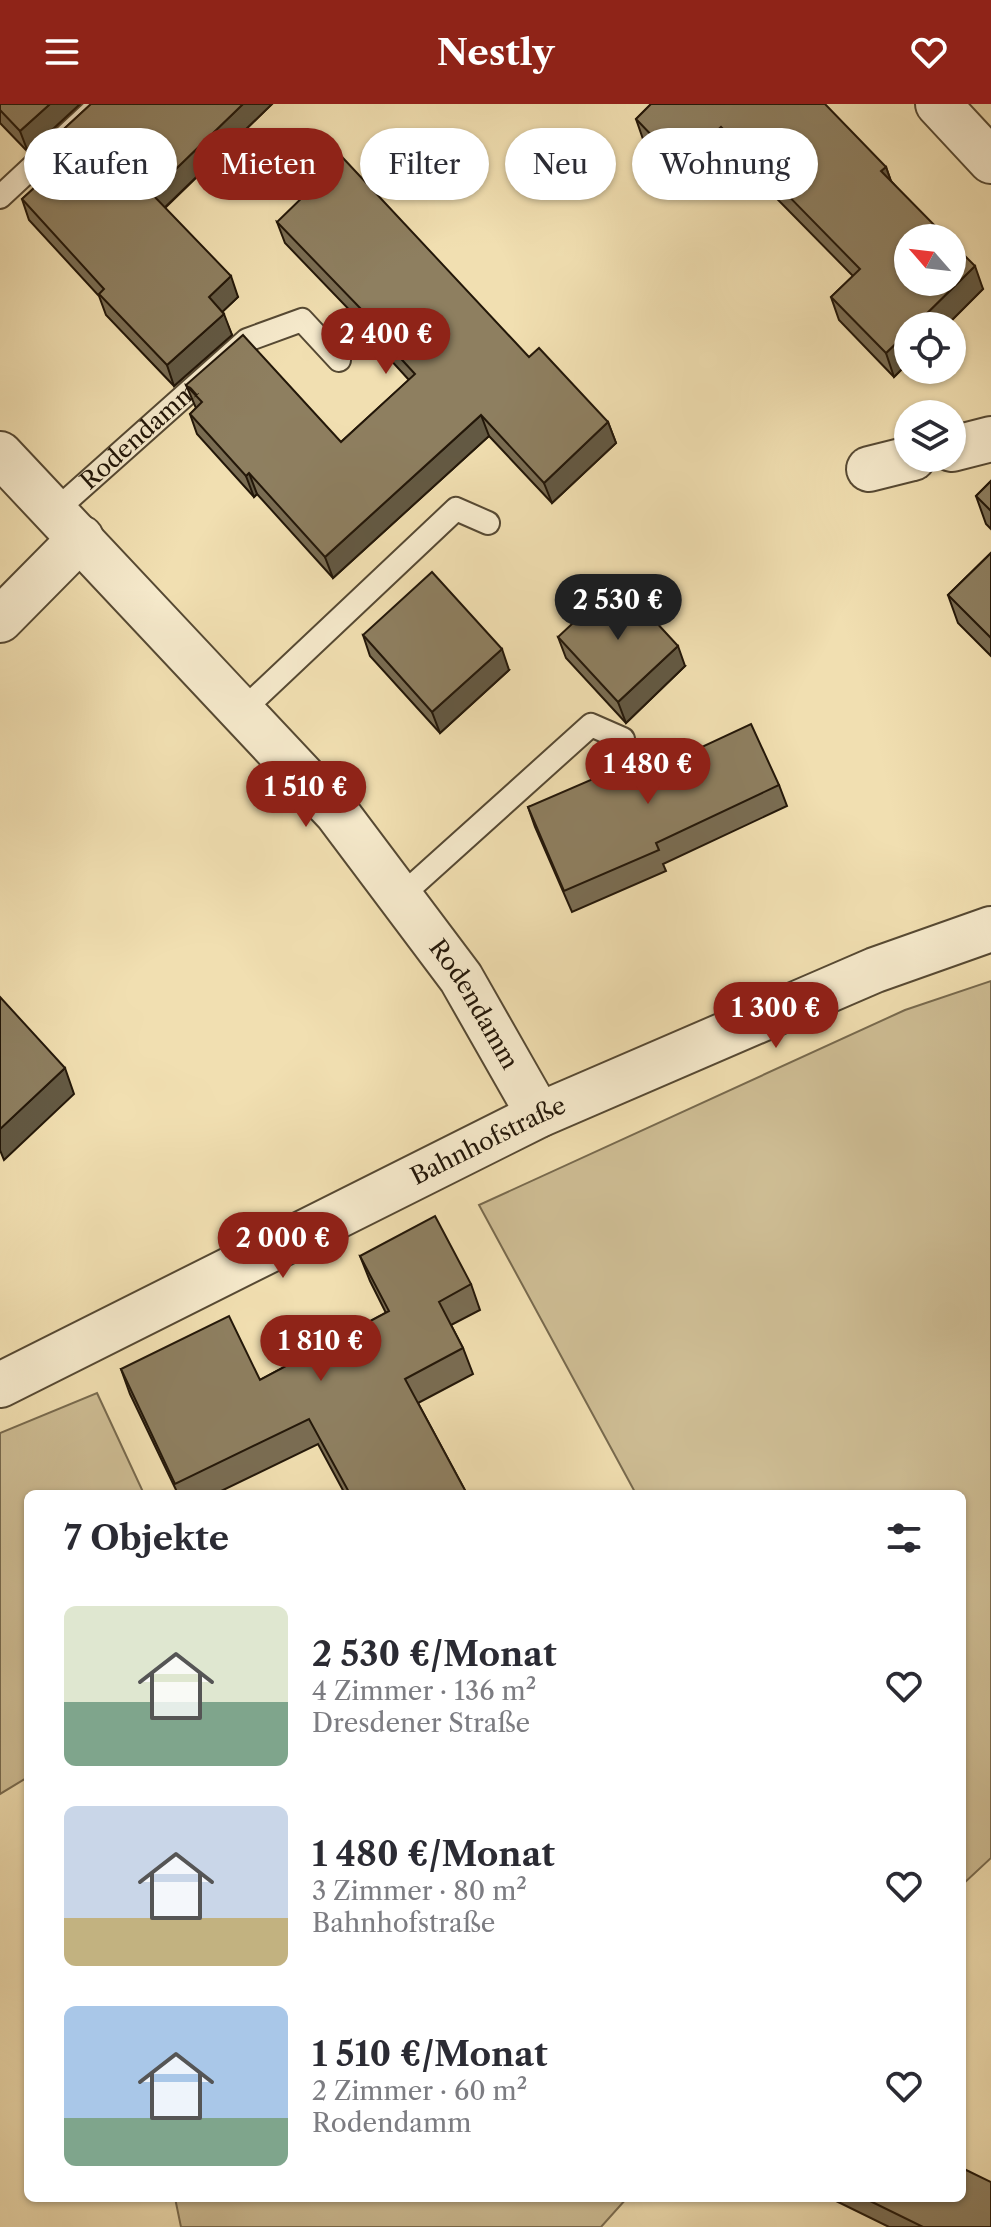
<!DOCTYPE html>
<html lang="de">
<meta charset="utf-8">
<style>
:root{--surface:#fff;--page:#f7f7f7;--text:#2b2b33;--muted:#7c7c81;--accent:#8f2418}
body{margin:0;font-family:"Libre Caslon Text",serif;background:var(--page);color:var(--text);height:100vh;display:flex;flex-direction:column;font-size:30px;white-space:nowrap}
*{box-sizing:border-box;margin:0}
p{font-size:26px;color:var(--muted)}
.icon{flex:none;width:44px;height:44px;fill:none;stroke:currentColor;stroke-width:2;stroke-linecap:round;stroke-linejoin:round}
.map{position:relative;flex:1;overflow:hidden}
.sheet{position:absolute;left:24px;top:1386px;width:942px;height:712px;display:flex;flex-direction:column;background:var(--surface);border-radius:12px;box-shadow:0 2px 6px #0004}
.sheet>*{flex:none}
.guide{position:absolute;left:24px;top:24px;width:944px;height:72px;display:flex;gap:16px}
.needle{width:52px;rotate:298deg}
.tools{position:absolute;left:894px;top:120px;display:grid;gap:16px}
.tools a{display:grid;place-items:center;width:72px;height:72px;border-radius:50%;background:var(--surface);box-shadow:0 2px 6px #0004;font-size:40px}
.price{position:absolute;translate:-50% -68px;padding:0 18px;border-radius:28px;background:var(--accent);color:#fff;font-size:26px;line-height:52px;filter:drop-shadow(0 2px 4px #0008)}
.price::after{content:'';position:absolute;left:50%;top:48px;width:24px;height:18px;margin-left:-12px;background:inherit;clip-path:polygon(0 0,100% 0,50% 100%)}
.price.active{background:#222;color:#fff}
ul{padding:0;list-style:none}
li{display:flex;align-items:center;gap:24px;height:200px;padding:0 40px}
li span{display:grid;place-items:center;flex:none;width:224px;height:160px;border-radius:12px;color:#555}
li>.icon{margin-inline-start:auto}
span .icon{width:96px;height:96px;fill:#fffc;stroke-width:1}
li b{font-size:34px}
h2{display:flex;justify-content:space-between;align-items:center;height:96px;padding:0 40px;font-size:34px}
.tag{padding:0 28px;border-radius:36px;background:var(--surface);box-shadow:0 2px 6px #0004;font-size:28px;line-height:72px}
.tag.active{background:var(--accent);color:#fff}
header{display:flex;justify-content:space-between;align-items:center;height:104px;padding:0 40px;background:var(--accent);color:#fff;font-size:36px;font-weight:700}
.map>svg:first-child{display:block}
.green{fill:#cebd94;stroke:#786a4e;stroke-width:2}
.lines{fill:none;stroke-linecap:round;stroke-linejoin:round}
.service-casing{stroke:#564933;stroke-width:26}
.minor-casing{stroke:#564933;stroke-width:48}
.tertiary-casing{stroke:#564933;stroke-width:48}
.service{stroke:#f6eacc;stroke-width:22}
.minor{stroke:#f6eacc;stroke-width:44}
.tertiary{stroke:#f6eacc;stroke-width:44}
.wall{fill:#7a6d53;stroke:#231709;stroke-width:2}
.shaded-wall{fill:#635943;stroke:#231709;stroke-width:2}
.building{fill:#8e7f60;stroke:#231709;stroke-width:2}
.labels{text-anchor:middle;stroke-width:6;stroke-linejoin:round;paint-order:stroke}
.street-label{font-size:24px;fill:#231709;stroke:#f6eacc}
</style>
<header><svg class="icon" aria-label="menu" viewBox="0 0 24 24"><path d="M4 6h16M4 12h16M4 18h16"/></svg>Nestly<svg class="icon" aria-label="heart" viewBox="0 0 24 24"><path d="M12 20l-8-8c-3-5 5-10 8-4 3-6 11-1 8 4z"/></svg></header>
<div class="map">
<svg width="991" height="2123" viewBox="0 0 991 2123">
<rect width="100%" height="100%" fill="#f1dfb1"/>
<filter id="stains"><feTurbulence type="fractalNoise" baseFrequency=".0025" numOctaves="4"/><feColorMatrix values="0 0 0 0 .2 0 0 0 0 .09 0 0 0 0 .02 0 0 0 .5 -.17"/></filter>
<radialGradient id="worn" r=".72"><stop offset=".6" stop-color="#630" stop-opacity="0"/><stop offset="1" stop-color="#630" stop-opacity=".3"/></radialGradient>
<g class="green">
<path d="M 991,877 L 991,1754 L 962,1781 L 962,1390 L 636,1390 L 479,1101 L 905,906 Z"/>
<path d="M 97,1289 L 144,1390 L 28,1390 L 28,1673 L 0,1690 L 0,1329 Z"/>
<path d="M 175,2094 L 627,2094 L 601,2123 L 181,2123 Z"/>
</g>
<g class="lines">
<defs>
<g id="service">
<path d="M 0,93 L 100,0"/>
<path id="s1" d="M 54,408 L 247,236 L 302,216 L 339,256"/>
<path d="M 243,606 L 456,405 L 488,419"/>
<path d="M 400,793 L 591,621 L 623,635"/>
</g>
<g id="minor">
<path d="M 938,0 L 991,57"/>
<path d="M 952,345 L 991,335"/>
<path id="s2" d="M 0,350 L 337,709 L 461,874 L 539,1011"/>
<path d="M 869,365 L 913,354"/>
<path d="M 0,516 L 81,434"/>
</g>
<g id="tertiary">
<path id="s3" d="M 0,1281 L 539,1011 L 875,866 L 991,825"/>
</g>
</defs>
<use href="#service" class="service-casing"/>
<use href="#minor" class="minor-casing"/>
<use href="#tertiary" class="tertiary-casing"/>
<use href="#service" class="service"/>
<use href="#minor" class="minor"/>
<use href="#tertiary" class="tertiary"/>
</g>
<g class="wall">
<path d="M 0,0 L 80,0 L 28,48 L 0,19 Z"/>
<path d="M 91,0 L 272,0 L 165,104 L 238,193 L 222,208 L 232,231 L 174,282 L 106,211 L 99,192 L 29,116 L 22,95 L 49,70 L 40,47 Z"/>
<path d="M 651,0 L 886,63 L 891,77 L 983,185 L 946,222 L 908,222 L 908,259 L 894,273 L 839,216 L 831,193 L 853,172 L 729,46 L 688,85 L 644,38 L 636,15 Z"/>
<path d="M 277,118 L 529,253 L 608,318 L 616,339 L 552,399 L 489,332 L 333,474 L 257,390 L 254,393 L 197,330 L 190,310 L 196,304 L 186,281 L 341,338 L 409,276 L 366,229 L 363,220 L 285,139 Z"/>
<path d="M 991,377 L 991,425 L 986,420 L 976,392 Z"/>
<path d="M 991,449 L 991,552 L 958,519 L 948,491 Z"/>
<path d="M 363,531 L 509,566 L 440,629 L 370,552 Z"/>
<path d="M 558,533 L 685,562 L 626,619 L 566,554 Z"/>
<path d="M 629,677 L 779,681 L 787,702 L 663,760 L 666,767 L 572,808 L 535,723 L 528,703 Z"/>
<path d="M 360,1152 L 471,1180 L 480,1206 L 451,1221 L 463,1244 L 473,1270 L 418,1299 L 467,1390 L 345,1390 L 318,1340 L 215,1390 L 178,1390 L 130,1290 L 121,1265 L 260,1276 L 386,1209 L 370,1177 Z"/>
<path d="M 830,2094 L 962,2094 L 991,2123 L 889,2123 Z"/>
</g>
<g class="shaded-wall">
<path d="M 50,0 L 80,0 L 28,48 L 20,27 Z"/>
<path d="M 243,0 L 272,0 L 158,110 L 151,89 Z"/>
<path d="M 721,23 L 729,46 L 688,85 L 680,61 Z"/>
<path d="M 886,63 L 894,86 L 881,67 Z"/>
<path d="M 975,162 L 983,185 L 946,222 L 914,222 Z"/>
<path d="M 231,172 L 238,193 L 216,214 L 209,193 Z"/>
<path d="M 224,210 L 232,231 L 174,282 L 167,261 Z"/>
<path d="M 908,228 L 908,259 L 894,273 L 886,249 Z"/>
<path d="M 481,311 L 489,332 L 333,474 L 325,453 Z"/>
<path d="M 608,318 L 616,339 L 552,399 L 544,379 Z"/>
<path d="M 249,369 L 257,390 L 254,393 L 246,372 Z"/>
<path d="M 678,542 L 685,562 L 626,619 L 618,598 Z"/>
<path d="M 502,545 L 509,566 L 440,629 L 432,608 Z"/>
<path d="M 65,964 L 74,990 L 4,1056 L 0,1046 L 0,1025 Z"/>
</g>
<g class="building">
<path d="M 0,0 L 50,0 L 20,27 L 0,6 Z"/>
<path d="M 91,0 L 243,0 L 151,89 L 231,172 L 209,193 L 224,210 L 167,261 L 99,190 L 104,185 L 22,95 L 56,64 L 40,47 Z"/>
<path d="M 651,0 L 825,0 L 886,63 L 881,67 L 947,134 L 908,134 L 908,178 L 952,178 L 952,139 L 975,162 L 914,222 L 908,222 L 908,228 L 886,249 L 831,193 L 860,165 L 721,23 L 680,61 L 636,15 Z"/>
<path d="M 343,54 L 529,253 L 539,244 L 608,318 L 544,379 L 481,311 L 325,453 L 249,369 L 246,372 L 190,310 L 202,298 L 186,281 L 243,231 L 341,338 L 415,270 L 359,209 L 362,206 L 277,118 Z"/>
<path d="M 991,377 L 991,407 L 976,392 Z"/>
<path d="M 991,449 L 991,534 L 948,491 Z"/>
<path d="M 432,468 L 502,545 L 432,608 L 363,531 Z"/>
<path d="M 618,477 L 678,542 L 618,598 L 558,533 Z"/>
<path d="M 751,620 L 779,681 L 656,739 L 659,746 L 564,787 L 528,703 L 623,662 L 629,677 Z"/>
<path d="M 0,893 L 65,964 L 0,1025 Z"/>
<path d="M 435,1112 L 471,1180 L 439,1198 L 463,1244 L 405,1275 L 467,1390 L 350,1390 L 309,1315 L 175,1380 L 121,1265 L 229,1212 L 260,1276 L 389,1207 L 360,1152 Z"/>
<path d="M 962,2064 L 991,2078 L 991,2123 L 923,2123 L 864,2094 L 962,2094 Z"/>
</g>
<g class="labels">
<g class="street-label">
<text dy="8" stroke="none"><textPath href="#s1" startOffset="114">Rodendamm</textPath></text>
<text dy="8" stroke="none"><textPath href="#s2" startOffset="728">Rodendamm</textPath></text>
<text dy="8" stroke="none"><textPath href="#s3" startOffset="546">Bahnhofstraße</textPath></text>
</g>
</g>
<rect width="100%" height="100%" filter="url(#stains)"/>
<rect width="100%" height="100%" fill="url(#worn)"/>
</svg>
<div class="tools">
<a><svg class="needle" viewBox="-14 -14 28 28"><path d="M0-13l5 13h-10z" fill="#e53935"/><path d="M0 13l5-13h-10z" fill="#7c7c81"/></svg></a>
<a><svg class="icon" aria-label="locate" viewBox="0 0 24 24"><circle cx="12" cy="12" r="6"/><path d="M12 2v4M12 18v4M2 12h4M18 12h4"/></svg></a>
<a><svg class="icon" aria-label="layers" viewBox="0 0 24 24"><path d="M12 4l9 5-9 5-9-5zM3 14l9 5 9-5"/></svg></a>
</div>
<b class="price" style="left:386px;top:272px">2 400 €</b>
<b class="price active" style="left:618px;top:538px">2 530 €</b>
<b class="price" style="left:648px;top:702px">1 480 €</b>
<b class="price" style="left:306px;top:725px">1 510 €</b>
<b class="price" style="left:776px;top:946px">1 300 €</b>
<b class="price" style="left:283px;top:1176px">2 000 €</b>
<b class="price" style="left:321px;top:1279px">1 810 €</b>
<div class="guide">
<a class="tag">Kaufen</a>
<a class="tag active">Mieten</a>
<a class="tag">Filter</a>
<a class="tag">Neu</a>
<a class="tag">Wohnung</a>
</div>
<section class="sheet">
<h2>7 Objekte<svg class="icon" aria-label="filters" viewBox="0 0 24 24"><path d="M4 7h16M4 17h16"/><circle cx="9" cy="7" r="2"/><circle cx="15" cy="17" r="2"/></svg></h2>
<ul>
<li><span style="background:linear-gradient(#dfe7d0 60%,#7fa58c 0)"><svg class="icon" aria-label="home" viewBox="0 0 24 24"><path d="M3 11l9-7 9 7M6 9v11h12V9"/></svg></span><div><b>2 530 €/Monat</b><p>4 Zimmer · 136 m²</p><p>Dresdener Straße</p></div><svg class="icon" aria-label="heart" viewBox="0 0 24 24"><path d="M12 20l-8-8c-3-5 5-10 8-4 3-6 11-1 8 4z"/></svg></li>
<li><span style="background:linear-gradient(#c9d6e8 70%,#c2b280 0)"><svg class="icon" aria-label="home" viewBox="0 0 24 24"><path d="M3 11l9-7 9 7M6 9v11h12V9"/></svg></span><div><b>1 480 €/Monat</b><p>3 Zimmer · 80 m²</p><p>Bahnhofstraße</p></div><svg class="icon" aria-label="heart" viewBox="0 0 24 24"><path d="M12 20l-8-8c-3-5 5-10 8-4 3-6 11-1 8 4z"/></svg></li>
<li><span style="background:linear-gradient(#a9c7e8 70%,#7fa58c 0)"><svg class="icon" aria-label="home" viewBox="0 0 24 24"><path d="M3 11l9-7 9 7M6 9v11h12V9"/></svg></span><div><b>1 510 €/Monat</b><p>2 Zimmer · 60 m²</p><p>Rodendamm</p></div><svg class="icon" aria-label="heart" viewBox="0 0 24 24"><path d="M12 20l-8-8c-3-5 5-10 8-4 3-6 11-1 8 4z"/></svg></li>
</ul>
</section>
</div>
